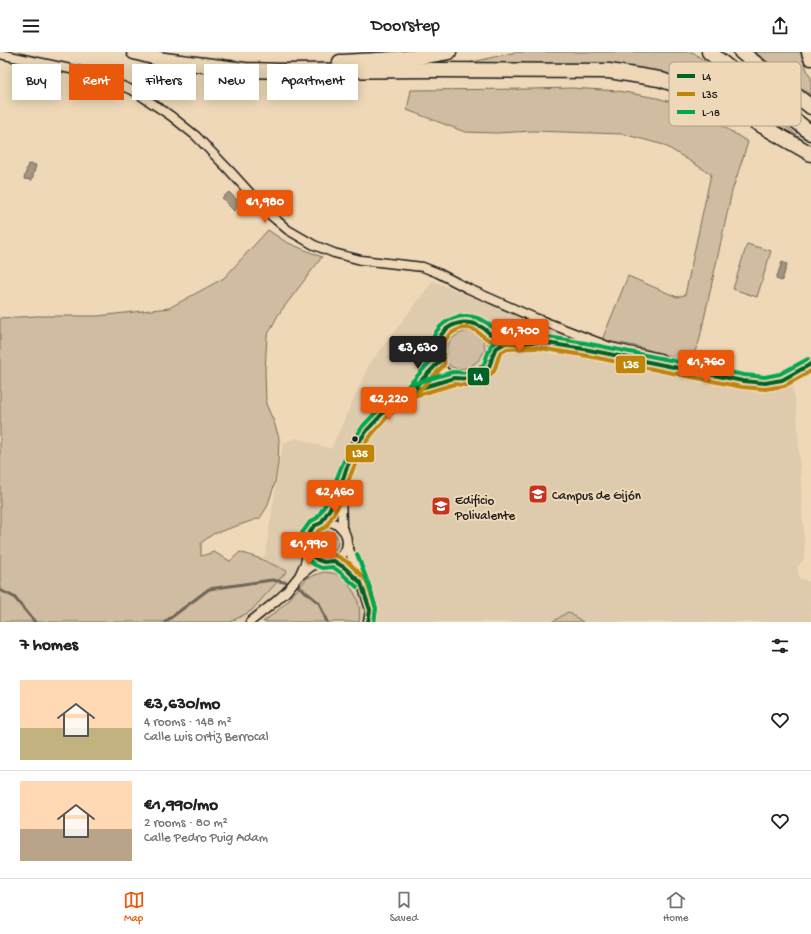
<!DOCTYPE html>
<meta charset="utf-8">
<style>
:root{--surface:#fff;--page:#f6f6f6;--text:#202124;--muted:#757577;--line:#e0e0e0;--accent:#ea580c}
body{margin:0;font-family:"Gochi Hand",sans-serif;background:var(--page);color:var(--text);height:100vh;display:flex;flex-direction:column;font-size:15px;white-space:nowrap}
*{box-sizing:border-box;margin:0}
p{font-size:13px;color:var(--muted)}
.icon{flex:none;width:22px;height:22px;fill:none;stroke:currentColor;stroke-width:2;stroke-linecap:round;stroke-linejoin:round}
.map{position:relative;height:570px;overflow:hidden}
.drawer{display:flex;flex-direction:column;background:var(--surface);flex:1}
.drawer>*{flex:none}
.hud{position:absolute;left:12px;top:12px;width:400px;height:36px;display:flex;gap:8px}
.price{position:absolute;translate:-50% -34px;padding:0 9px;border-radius:4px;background:var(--accent);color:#fff;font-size:13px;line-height:26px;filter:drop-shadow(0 1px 2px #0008)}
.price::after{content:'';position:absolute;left:50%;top:24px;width:12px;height:9px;margin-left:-6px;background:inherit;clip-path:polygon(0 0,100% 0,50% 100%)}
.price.current{background:#222;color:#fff}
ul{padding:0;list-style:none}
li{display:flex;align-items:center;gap:12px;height:100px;padding:0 20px}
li+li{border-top:1px solid var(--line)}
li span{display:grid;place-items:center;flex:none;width:112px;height:80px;border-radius:0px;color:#555}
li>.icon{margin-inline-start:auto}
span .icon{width:48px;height:48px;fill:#fffc;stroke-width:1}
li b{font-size:17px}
h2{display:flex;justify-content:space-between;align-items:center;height:48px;padding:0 20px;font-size:17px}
.pill{padding:0 14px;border-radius:0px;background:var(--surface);box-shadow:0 2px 10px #0003;font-size:14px;line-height:36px}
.pill.current{background:var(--accent);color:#fff}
header{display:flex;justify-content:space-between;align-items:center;height:52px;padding:0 20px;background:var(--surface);font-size:18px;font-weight:600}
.dock{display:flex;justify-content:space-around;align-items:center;height:56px;border-top:1px solid var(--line);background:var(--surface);font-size:11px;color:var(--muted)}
.dock a{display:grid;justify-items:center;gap:2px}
.dock .current{color:var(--accent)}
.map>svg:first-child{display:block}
.built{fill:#decaac}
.green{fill:#d0bca0;stroke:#766c5e}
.water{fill:#a39580;stroke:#6d6558}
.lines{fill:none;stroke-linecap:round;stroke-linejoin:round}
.stream{stroke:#6d6558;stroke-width:3}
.street-casing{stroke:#1c1c1c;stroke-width:11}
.highway-casing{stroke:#1c1c1c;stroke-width:17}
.street{stroke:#eed8b7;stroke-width:8}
.highway{stroke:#eed8b7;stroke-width:14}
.bus-1-casing{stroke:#eed8b7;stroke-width:7}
.bus-2-casing{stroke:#eed8b7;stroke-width:7}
.bus-3-casing{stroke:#eed8b7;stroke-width:7}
.bus-1{stroke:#006224;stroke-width:4}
.bus-2{stroke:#c08407;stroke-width:4}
.bus-3{stroke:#00a651;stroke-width:4}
.bus-dot{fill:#1c1c1c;stroke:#eed8b7;stroke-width:1.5}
.labels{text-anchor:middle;stroke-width:4;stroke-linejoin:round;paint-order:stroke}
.poi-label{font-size:13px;fill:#1c1c1c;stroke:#eed8b7;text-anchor:start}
.key{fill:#eed8b7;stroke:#afa088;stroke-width:1}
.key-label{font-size:11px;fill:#1c1c1c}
.line-badge{stroke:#eed8b7;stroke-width:1.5}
.badge-label{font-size:11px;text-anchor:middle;font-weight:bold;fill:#fff}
</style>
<header><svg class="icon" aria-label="menu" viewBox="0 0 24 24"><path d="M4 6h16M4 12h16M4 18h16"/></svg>Doorstep<svg class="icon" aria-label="share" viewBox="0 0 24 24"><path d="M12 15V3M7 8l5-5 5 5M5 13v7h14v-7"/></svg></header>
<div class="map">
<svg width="811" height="570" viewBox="0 0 811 570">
<rect width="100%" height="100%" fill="#eed8b7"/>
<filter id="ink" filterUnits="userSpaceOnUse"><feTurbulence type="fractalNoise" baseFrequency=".025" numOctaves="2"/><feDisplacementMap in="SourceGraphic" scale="8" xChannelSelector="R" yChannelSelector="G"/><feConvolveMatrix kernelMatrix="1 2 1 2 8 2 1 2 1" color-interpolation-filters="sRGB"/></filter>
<g filter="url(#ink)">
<path class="built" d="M 433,229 L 648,318 L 759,341 L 781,338 L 793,334 L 797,363 L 805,505 L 797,516 L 800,527 L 811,530 L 811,570 L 583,570 L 568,560 L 552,570 L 0,570 L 0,546 L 220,531 L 265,503 L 283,391 L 296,386 L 331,397 L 369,313 Z"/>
<g class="green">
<path d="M 516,0 L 693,0 L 808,92 L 755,61 L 715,40 L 645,19 L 455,14 Z"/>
<path d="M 755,0 L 800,0 L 807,18 L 811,26 L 811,43 Z"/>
<path d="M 572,36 L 618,39 L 657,46 L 696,57 L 748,90 L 732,139 L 699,290 L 690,310 L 635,294 L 602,288 L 628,224 L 677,245 L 685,243 L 711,122 L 664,93 L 623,82 L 533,79 L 496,81 L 465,80 L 407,58 L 411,38 L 532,37 Z"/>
<path d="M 268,178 L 286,190 L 322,205 L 278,263 L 267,284 L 265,318 L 266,352 L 274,370 L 279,386 L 278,412 L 275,431 L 267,455 L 260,466 L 213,482 L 201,491 L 201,504 L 214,500 L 230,509 L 240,500 L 261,507 L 287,519 L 251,559 L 230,570 L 0,570 L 0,266 L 37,264 L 98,264 L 169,256 L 224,226 Z"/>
<path d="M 747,192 L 771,199 L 757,245 L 733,237 Z"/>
<path d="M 468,279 C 481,281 484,285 485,298 C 482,303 479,309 474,312 C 457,324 436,312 448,292 C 451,288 454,284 459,282 C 462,280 465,280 468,279 Z"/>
<circle cx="327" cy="490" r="11"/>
<path d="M 324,520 C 330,521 337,521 342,525 C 344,526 346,529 348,532 C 358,544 361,555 359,570 L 263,570 L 276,560 L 288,549 L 307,526 Z"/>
<path d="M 568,560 L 583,570 L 552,570 Z"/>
</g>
<g class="water">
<path d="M 28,112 L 36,113 L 32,128 L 24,127 Z"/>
<path d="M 229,140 L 241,152 L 234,159 L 222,146 Z"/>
<path d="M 782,210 L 787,212 L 782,229 L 776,227 Z"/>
</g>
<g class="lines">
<g class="stream">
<path d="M 0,538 L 14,545 L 35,570"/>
<path d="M 165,570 L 209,537 L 272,528 L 296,532 L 319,551 L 327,570"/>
</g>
<defs>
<g id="street">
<path d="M 0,2 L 94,22 L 134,39 L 171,64 L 196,84 L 230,119 L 268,161 L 288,178 L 314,193 L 334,201 L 361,208 L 423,215 L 438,221 L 469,237 L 535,266 L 610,295 L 660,306 L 672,315"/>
<circle cx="465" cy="299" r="29"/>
<path d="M 490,282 L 505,284 L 584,297 L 743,329 L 765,331 L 782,328 L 811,312"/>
<path d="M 495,297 L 505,291 L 522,290"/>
<path d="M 412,339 L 454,326"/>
<path d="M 341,436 L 342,477"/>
<circle cx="327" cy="490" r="20"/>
<path d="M 321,471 L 332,453 L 341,433 L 347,415 L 358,391 L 368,377 L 385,359 L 411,339 L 439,310"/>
<path d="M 347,492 L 363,535 L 370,558 L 368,570"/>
<path d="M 334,509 L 345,516 L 359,529"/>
<path d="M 300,522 L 305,511 L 308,498"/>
<path d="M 250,570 L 276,549 L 286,540 L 299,524 L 312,514 L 324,510"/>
</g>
<g id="highway">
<path d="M 134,0 L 164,8 L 245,18 L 282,19 L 437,18 L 609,19 L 659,27 L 714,46 L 811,102"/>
<path d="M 709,0 L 811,81"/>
<path d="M 741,0 L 811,55"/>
<path d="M 809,0 L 811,6"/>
<path d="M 340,10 C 377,8 414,7 449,0"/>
</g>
</defs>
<use href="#street" class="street-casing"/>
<use href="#highway" class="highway-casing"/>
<use href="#street" class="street"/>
<use href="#highway" class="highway"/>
<defs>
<g id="bus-1">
<path d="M 406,343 L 411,339 L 454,326 L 473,327 L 482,322 L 489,315 L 495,297 L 505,291 L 536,290"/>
<path d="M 368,570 L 370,558 L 361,531 L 345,516 L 334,509 L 324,510 L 318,508 L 312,504 L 307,496 L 308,483 L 314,474 L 321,471 L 332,453 L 341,433 L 347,415 L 358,391 L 368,377 L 385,359 L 411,339 L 439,310 C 427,276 467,257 490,282 L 584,297 L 743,329 L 765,331 L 782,328 L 811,312"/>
</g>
<g id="bus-2">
<path d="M 410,348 L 414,344 L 455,332 L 463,333 L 475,333 L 485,327 L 494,319 L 500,301 L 507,297 L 536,296"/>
<path d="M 374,570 L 376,557 L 366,528 L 349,511 L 337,504 L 334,503 L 325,504 L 316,500 L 313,494 L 314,485 L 318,479 L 326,475 L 337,456 L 346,435 L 353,417 L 363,394 L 373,381 L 389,363 L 415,343 L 444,313 C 446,308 442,303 443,298 C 443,283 459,273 473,277 C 479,280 483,285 489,288 L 583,303 L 742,335 L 765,337 L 784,334 L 811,319"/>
</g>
<g id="bus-3">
<path d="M 409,333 L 453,320 L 471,321 L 478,317 L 484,312 L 491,293 L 502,286 L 535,284"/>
<path d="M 357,502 L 369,533 L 376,556 L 374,570"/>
<path d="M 357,535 L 341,521 L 333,515 L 322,516 L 315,513 L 308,508 L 301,497 L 302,481 L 310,470 L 317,466 L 327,450 L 335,431 L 342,413 L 353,389 L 363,374 L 381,355 L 407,335 L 432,308 C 423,271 467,249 493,276 L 585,291 L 744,323 L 765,325 L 780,322 L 808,307"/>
</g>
</defs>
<use href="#bus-1" class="bus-1-casing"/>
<use href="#bus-2" class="bus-2-casing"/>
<use href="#bus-3" class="bus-3-casing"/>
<use href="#bus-1" class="bus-1"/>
<use href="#bus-2" class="bus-2"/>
<use href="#bus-3" class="bus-3"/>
</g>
</g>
<defs>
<symbol id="university-square" viewBox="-11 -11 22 22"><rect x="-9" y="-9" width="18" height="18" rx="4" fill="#c8321e" stroke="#eed8b7"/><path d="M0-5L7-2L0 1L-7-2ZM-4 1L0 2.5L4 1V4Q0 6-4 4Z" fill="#fff"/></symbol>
</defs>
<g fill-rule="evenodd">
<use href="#university-square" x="527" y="431" width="22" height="22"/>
<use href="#university-square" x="430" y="443" width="22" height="22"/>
</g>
<circle class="bus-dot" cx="355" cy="387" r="3.5"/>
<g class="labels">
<g class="poi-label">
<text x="552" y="447">Campus de Gijón</text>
<text x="455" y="452">Edificio<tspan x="455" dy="15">Polivalente</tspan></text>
</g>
</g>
<rect x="669" y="10" width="132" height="64" rx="6" class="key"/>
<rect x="677" y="22" width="18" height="4" fill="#006224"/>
<rect x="677" y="40" width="18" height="4" fill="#c08407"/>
<rect x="677" y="58" width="18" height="4" fill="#00a651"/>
<g class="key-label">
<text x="702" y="28">L4</text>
<text x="702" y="46">L35</text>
<text x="702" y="64">L-18</text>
</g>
<g class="line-badge">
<rect x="615" y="303" width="31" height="19" rx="4" fill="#c08407"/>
<rect x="467" y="315" width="23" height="19" rx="4" fill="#006224"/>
<rect x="345" y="392" width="30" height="19" rx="4" fill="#c08407"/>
</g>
<g class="badge-label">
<text x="631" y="316">L35</text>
<text x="478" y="328">L4</text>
<text x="360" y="405">L35</text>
</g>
</svg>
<b class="price" style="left:265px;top:172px">€1,980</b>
<b class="price" style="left:520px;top:301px">€1,700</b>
<b class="price current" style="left:418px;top:318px">€3,630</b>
<b class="price" style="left:706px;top:332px">€1,760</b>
<b class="price" style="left:389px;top:369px">€2,220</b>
<b class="price" style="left:335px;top:462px">€2,460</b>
<b class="price" style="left:309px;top:514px">€1,990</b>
<div class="hud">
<a class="pill">Buy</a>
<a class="pill current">Rent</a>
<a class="pill">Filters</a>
<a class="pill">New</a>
<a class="pill">Apartment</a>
</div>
</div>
<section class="drawer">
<h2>7 homes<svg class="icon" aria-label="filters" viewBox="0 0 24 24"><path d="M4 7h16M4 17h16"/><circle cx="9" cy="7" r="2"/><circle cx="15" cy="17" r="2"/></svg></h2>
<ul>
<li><span style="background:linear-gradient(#ffd9b3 60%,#c2b280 0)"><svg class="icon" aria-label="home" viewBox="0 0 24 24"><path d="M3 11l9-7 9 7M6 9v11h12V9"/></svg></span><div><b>€3,630/mo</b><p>4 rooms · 148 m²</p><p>Calle Luis Ortiz Berrocal</p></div><svg class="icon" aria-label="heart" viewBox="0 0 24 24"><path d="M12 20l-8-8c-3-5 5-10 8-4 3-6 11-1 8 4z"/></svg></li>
<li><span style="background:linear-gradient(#ffd9b3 60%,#b9a48a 0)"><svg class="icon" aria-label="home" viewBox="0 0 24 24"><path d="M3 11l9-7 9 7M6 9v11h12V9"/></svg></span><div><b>€1,990/mo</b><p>2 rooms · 80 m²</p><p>Calle Pedro Puig Adam</p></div><svg class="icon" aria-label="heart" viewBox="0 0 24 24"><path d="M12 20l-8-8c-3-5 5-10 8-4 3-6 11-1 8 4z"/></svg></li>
</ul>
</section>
<nav class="dock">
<a class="current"><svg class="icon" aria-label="map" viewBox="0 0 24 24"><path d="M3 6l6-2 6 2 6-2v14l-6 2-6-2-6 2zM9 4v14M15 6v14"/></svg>Map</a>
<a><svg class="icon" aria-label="saved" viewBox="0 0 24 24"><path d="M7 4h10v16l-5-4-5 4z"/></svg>Saved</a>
<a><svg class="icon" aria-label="home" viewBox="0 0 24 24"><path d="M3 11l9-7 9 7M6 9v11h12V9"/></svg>Home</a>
</nav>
